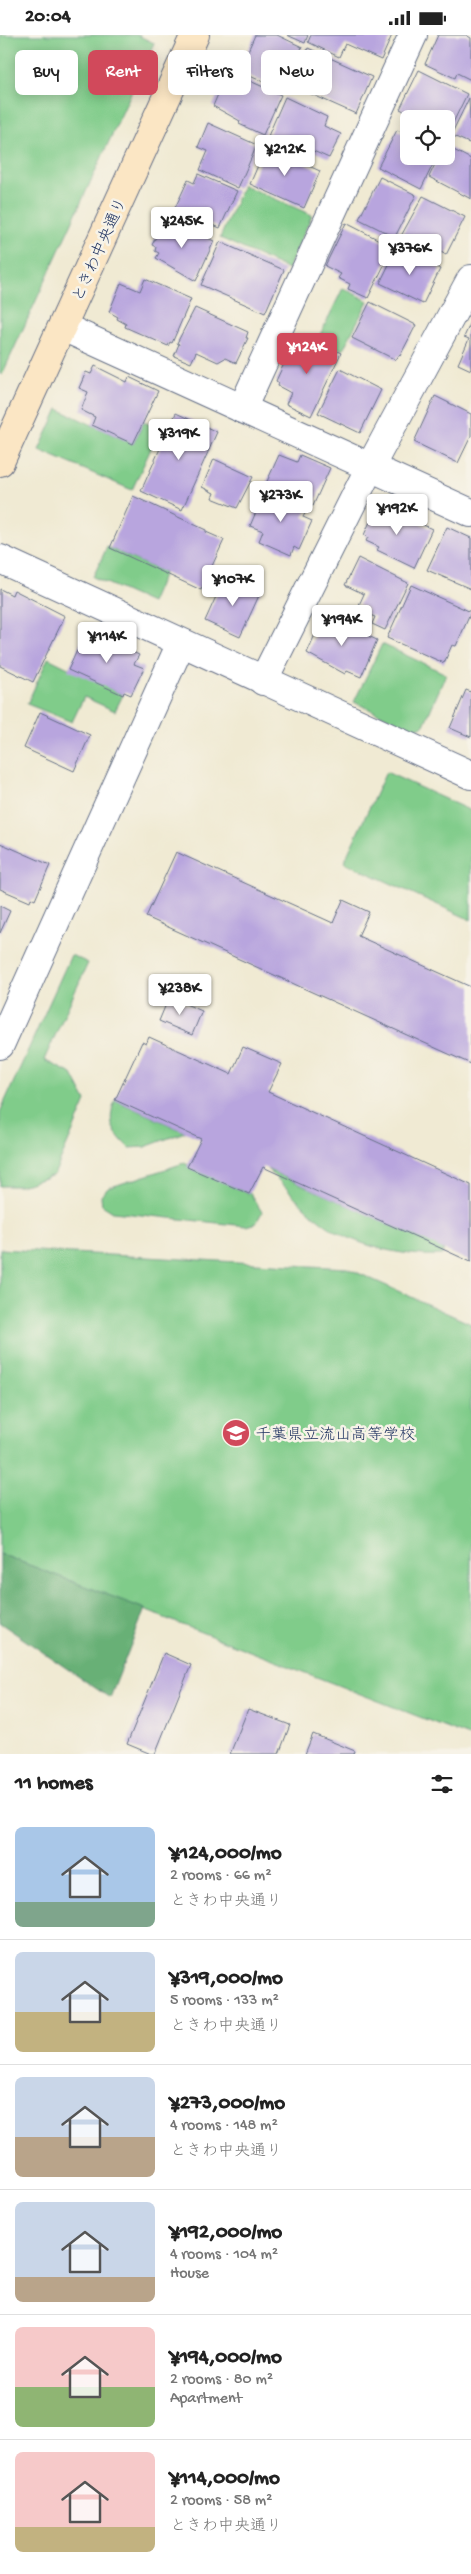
<!DOCTYPE html>
<meta charset="utf-8">
<style>
:root{--surface:#fff;--page:#f2f2f2;--text:#222;--muted:#767676;--line:#e0e0e0;--accent:#d1495b}
body{margin:0;font-family:"Gochi Hand","Klee One",sans-serif;background:var(--page);color:var(--text);height:100vh;display:flex;flex-direction:column;font-size:19px;white-space:nowrap}
*{box-sizing:border-box;margin:0}
p{font-size:16px;color:var(--muted)}
.icon{flex:none;width:28px;height:28px;fill:none;stroke:currentColor;stroke-width:2;stroke-linecap:round;stroke-linejoin:round}
.map{position:relative;height:1719px;overflow:hidden}
.panel{display:flex;flex-direction:column;background:var(--surface);flex:1}
.panel>*{flex:none}
.banner{position:absolute;left:15px;top:15px;width:441px;height:45px;display:flex;gap:10px}
.fabs{position:absolute;left:400px;top:75px;display:grid;gap:10px}
.fabs a{display:grid;place-items:center;width:55px;height:55px;border-radius:8px;background:var(--surface);box-shadow:0 2px 12px #0003;font-size:25px}
.price{position:absolute;translate:-50% -42px;padding:0 11px;border-radius:5px;background:#fff;color:#222;font-size:16px;line-height:32px;filter:drop-shadow(0 1px 2px #0008)}
.price::after{content:'';position:absolute;left:50%;top:30px;width:15px;height:11px;margin-left:-8px;background:inherit;clip-path:polygon(0 0,100% 0,50% 100%)}
.price.on{background:var(--accent);color:#fff}
ul{padding:0;list-style:none}
li{display:flex;align-items:center;gap:15px;height:125px;padding:0 15px}
li+li{border-top:1px solid var(--line)}
li span{display:grid;place-items:center;flex:none;width:140px;height:100px;border-radius:8px;color:#555}
li>.icon{margin-inline-start:auto}
span .icon{width:60px;height:60px;fill:#fffc;stroke-width:1}
li b{font-size:21px}
h2{display:flex;justify-content:space-between;align-items:center;height:60px;padding:0 15px;font-size:21px}
.chip{padding:0 18px;border-radius:8px;background:var(--surface);box-shadow:0 2px 12px #0003;font-size:18px;line-height:45px}
.chip.on{background:var(--accent);color:#fff}
.status{display:flex;justify-content:space-between;align-items:center;height:35px;padding:0 25px;background:var(--surface);direction:ltr}
.status svg{height:14px;fill:currentColor}
.map>svg:first-child{display:block}
.green{fill:#80cc8a;stroke:#4e7e74}
.forest{fill:#68b076;stroke:#42706a}
.building{fill:#b8a5de}
.lines{fill:none;stroke-linecap:round;stroke-linejoin:round}
.street-casing{stroke:#667087;stroke-width:30}
.secondary-casing{stroke:#667087;stroke-width:30}
.street{stroke:#fff;stroke-width:28}
.secondary{stroke:#fbe6c4;stroke-width:28}
.labels{text-anchor:middle;stroke-width:5;stroke-linejoin:round;paint-order:stroke}
.street-label{font-size:16px;fill:#1b2f5e;stroke:#f7f3e8}
.poi-label{font-size:16px;fill:#1b2f5e;stroke:#f7f3e8;text-anchor:start}
</style>
<div class="status"><b>20:04</b><svg viewBox="0 0 49 12"><path d="M0 12V9h3v3zM5 12V6h3v6zM10 12V3h3v9zM15 12V0h3v12zM26 1h20v11H26zM47 4h2v5h-2z"/></svg></div>
<div class="map">
<svg width="471" height="1719" viewBox="0 0 471 1719">
<rect width="100%" height="100%" fill="#f7f3e8"/>
<filter id="ink" filterUnits="userSpaceOnUse"><feTurbulence type="fractalNoise" baseFrequency=".02" numOctaves="2"/><feDisplacementMap in="SourceGraphic" scale="10" xChannelSelector="R" yChannelSelector="G"/><feConvolveMatrix kernelMatrix="1 2 1 2 8 2 1 2 1" color-interpolation-filters="sRGB"/></filter>
<filter id="wash" filterUnits="userSpaceOnUse"><feTurbulence type="fractalNoise" baseFrequency=".0096" numOctaves="4" result="noise"/><feDisplacementMap in="SourceGraphic" scale="20" xChannelSelector="R" yChannelSelector="G"/><feGaussianBlur stdDeviation="1.12" result="paint"/><feColorMatrix in="noise" values="0 0 0 0 0 0 0 0 0 0 0 0 0 0 0 0 0 1.4 0 .05"/><feComposite in="paint" operator="in"/></filter>
<g filter="url(#wash)">
<rect width="100%" height="100%" fill="#f0ead3"/>
<g class="green">
<path d="M 0,0 L 137,0 L 154,8 L 2,340 L 0,339 Z"/>
<path d="M 243,150 L 312,180 L 288,234 L 220,203 Z"/>
<path d="M 343,253 L 368,266 L 343,315 L 318,304 Z"/>
<path d="M 58,374 L 133,409 L 144,387 L 160,394 L 132,455 L 39,415 Z"/>
<path d="M 107,512 L 164,538 L 151,568 L 93,542 Z"/>
<path d="M 382,609 L 446,639 L 424,690 L 414,695 L 354,667 Z"/>
<path d="M 48,623 L 123,660 L 115,676 L 84,662 L 72,687 L 27,669 Z"/>
<path d="M 386,737 L 471,776 L 471,885 L 344,827 Z"/>
<path d="M 71,920 L 88,928 L 44,1025 L 72,1039 L 86,1066 L 54,1140 L 21,1151 L 0,1151 L 0,1077 Z"/>
<path d="M 115,1065 L 185,1097 L 145,1112 L 129,1113 C 112,1096 107,1088 115,1065 Z"/>
<path d="M 184,1128 L 248,1159 L 249,1157 L 262,1177 L 256,1188 L 246,1191 L 113,1177 L 102,1170 L 101,1161 L 108,1153 Z"/>
<path d="M 267,1134 L 444,1214 L 442,1220 C 403,1222 353,1211 322,1187 C 302,1172 286,1151 267,1134 Z"/>
<path d="M 0,1214 L 347,1233 L 471,1289 L 471,1702 L 0,1519 Z"/>
</g>
<path class="forest" d="M 0,1519 L 145,1574 L 110,1663 L 0,1588 Z"/>
<g id="blocks">
<g class="building">
<path d="M 255,0 L 277,0 L 302,12 L 283,56 L 239,36 Z"/>
<path d="M 287,0 L 308,0 L 305,8 Z"/>
<path d="M 311,0 L 392,0 L 381,25 L 345,9 L 339,22 L 308,7 Z"/>
<path d="M 438,0 L 466,0 L 471,3 L 471,45 L 457,38 L 455,43 L 425,29 Z"/>
<path d="M 308,13 L 372,42 L 356,79 L 291,50 Z"/>
<path d="M 419,35 L 467,59 L 448,98 L 446,84 L 420,84 L 400,74 Z"/>
<path d="M 228,36 L 281,60 L 263,100 L 239,89 L 240,86 L 213,71 Z"/>
<path d="M 285,62 L 327,82 L 324,91 L 341,99 L 329,123 L 311,115 L 309,121 L 268,101 Z"/>
<path d="M 469,63 L 471,106 L 469,108 L 451,100 Z"/>
<path d="M 208,88 L 257,110 L 238,153 L 200,135 L 208,116 L 198,112 Z"/>
<path d="M 409,91 L 409,121 L 437,121 L 421,154 L 378,132 L 397,95 L 405,99 Z"/>
<path d="M 446,111 L 471,124 L 471,164 L 429,142 L 439,121 L 446,121 Z"/>
<path d="M 266,112 L 320,136 L 304,173 L 250,149 Z"/>
<path d="M 198,139 L 237,156 L 220,193 L 175,173 L 188,145 L 194,148 Z"/>
<path d="M 380,142 L 416,160 L 395,202 L 359,184 Z"/>
<path d="M 423,161 L 465,182 L 446,220 L 441,217 L 437,225 L 405,210 L 407,207 L 402,206 L 401,201 Z"/>
<path d="M 165,183 L 214,206 L 196,246 L 156,223 L 159,218 L 155,216 L 156,212 L 152,210 Z"/>
<path d="M 346,188 L 393,212 L 368,263 L 348,254 L 350,249 L 338,243 L 341,239 L 325,231 Z"/>
<path d="M 220,207 L 284,235 L 265,278 L 201,250 Z"/>
<path d="M 397,213 L 440,234 L 423,269 L 380,248 Z"/>
<path d="M 145,244 L 191,264 L 172,308 L 170,307 L 168,311 L 125,292 L 126,289 L 117,284 L 118,282 L 109,277 L 121,248 L 140,256 Z"/>
<path d="M 370,267 L 416,290 L 400,321 L 399,320 L 396,325 L 352,303 Z"/>
<path d="M 195,273 L 248,297 L 246,303 L 248,303 L 236,328 L 225,323 L 218,327 L 196,317 L 191,328 L 174,321 L 179,309 L 177,308 Z"/>
<path d="M 471,287 L 471,335 L 458,329 L 469,304 L 464,302 Z"/>
<path d="M 315,305 L 341,318 L 311,381 L 286,369 L 291,358 L 278,351 L 279,348 L 276,346 L 293,309 L 310,317 Z"/>
<path d="M 95,331 L 127,347 L 129,342 L 158,356 L 133,409 L 92,390 L 95,382 L 81,375 L 88,357 L 79,353 L 86,337 L 91,339 Z"/>
<path d="M 340,334 L 381,355 L 360,398 L 318,378 Z"/>
<path d="M 435,361 L 471,379 L 471,401 L 458,428 L 414,407 Z"/>
<path d="M 176,378 L 217,397 L 182,475 L 141,456 Z"/>
<path d="M 279,420 L 297,427 L 300,420 L 330,433 L 313,471 L 282,457 L 282,460 L 264,453 Z"/>
<path d="M 214,424 L 253,442 L 237,473 L 212,463 L 214,458 L 202,452 Z"/>
<path d="M 265,456 L 307,475 L 303,482 L 312,486 L 299,515 L 294,512 L 291,520 L 259,506 L 263,496 L 250,491 Z"/>
<path d="M 133,461 L 206,495 L 206,497 L 224,505 L 201,555 L 110,513 Z"/>
<path d="M 378,469 L 432,494 L 414,533 L 377,515 L 379,512 L 366,506 L 368,502 L 364,500 Z"/>
<path d="M 447,492 L 471,503 L 471,554 L 427,535 Z"/>
<path d="M 358,523 L 408,548 L 385,595 L 372,589 L 375,582 L 365,578 L 367,574 L 359,570 L 364,559 L 345,550 Z"/>
<path d="M 240,545 L 262,554 L 240,602 L 205,586 L 223,546 L 237,553 Z"/>
<path d="M 411,550 L 471,577 L 456,611 L 452,610 L 444,628 L 387,603 Z"/>
<path d="M 0,554 L 12,560 L 14,555 L 65,581 L 33,647 L 0,631 Z"/>
<path d="M 323,581 L 377,605 L 361,642 L 347,636 L 345,639 L 307,618 Z"/>
<path d="M 86,596 L 139,620 L 134,629 L 144,633 L 131,660 L 124,657 L 123,660 L 68,635 Z"/>
<path d="M 466,655 L 471,657 L 471,702 L 450,693 Z"/>
<path d="M 40,677 L 90,700 L 74,736 L 24,713 Z"/>
<path d="M 0,808 L 50,830 L 35,865 L 31,863 L 30,867 L 0,854 Z"/>
<path d="M 176,817 L 333,888 L 343,865 L 369,877 L 358,901 L 471,952 L 471,1029 L 146,882 Z"/>
<path d="M 0,871 L 10,876 L 0,898 Z"/>
<path d="M 169,962 L 202,976 L 192,1000 L 159,986 Z"/>
<path d="M 149,1002 L 231,1039 L 243,1012 L 282,1029 L 268,1057 L 471,1150 L 471,1227 L 263,1132 L 249,1159 L 187,1132 L 201,1104 L 115,1065 L 142,1007 L 146,1009 Z"/>
<path d="M 164,1618 L 191,1630 L 155,1719 L 151,1719 L 127,1709 Z"/>
<path d="M 248,1674 L 290,1690 L 279,1719 L 230,1719 Z"/>
<path d="M 313,1699 L 355,1716 L 354,1719 L 305,1719 Z"/>
</g>
</g>
</g>
<g filter="url(#ink)">
<use href="#blocks" fill-opacity="0" stroke="#667087" stroke-width="1"/>
<g class="lines">
<defs>
<g id="street">
<path d="M 63,292 L 471,478"/>
<path d="M 242,374 L 413,0"/>
<path d="M 0,524 L 471,740"/>
<path d="M 263,646 L 370,432 L 471,244"/>
<path d="M 0,1010 L 181,608"/>
</g>
<path id="secondary" d="M 0,427 L 195,0"/>
</defs>
<use href="#street" class="street-casing"/>
<use href="#secondary" class="secondary-casing"/>
<use href="#street" class="street"/>
<use href="#secondary" class="secondary"/>
</g>
</g>
<defs>
<symbol id="school-disc" viewBox="-11 -11 22 22"><circle r="9.5" fill="#d1495b" stroke="#f7f3e8"/><path d="M0-5L7-2L0 1L-7-2ZM-4 1L0 2.5L4 1V4Q0 6-4 4Z" fill="#fff"/></symbol>
</defs>
<g fill-rule="evenodd">
<use href="#school-disc" x="220" y="1382" width="32" height="32"/>
</g>
<g class="labels">
<g class="street-label">
<text transform="translate(98 214) rotate(-66)" y="6">ときわ中央通り</text>
</g>
<g class="poi-label">
<text x="255" y="1404">千葉県立流山高等学校</text>
</g>
</g>
</svg>
<div class="fabs">
<a><svg class="icon" aria-label="locate" viewBox="0 0 24 24"><circle cx="12" cy="12" r="6"/><path d="M12 2v4M12 18v4M2 12h4M18 12h4"/></svg></a>
</div>
<b class="price" style="left:285px;top:142px">¥212K</b>
<b class="price" style="left:182px;top:214px">¥245K</b>
<b class="price" style="left:410px;top:241px">¥376K</b>
<b class="price on" style="left:307px;top:340px">¥124K</b>
<b class="price" style="left:179px;top:426px">¥319K</b>
<b class="price" style="left:281px;top:488px">¥273K</b>
<b class="price" style="left:397px;top:501px">¥192K</b>
<b class="price" style="left:233px;top:572px">¥107K</b>
<b class="price" style="left:342px;top:612px">¥194K</b>
<b class="price" style="left:107px;top:629px">¥114K</b>
<b class="price" style="left:180px;top:981px">¥238K</b>
<div class="banner">
<a class="chip">Buy</a>
<a class="chip on">Rent</a>
<a class="chip">Filters</a>
<a class="chip">New</a>
</div>
</div>
<section class="panel">
<h2>11 homes<svg class="icon" aria-label="filters" viewBox="0 0 24 24"><path d="M4 7h16M4 17h16"/><circle cx="9" cy="7" r="2"/><circle cx="15" cy="17" r="2"/></svg></h2>
<ul>
<li><span style="background:linear-gradient(#a9c7e8 75%,#7fa58c 0)"><svg class="icon" aria-label="home" viewBox="0 0 24 24"><path d="M3 11l9-7 9 7M6 9v11h12V9"/></svg></span><div><b>¥124,000/mo</b><p>2 rooms · 66 m²</p><p>ときわ中央通り</p></div></li>
<li><span style="background:linear-gradient(#c9d6e8 60%,#c2b280 0)"><svg class="icon" aria-label="home" viewBox="0 0 24 24"><path d="M3 11l9-7 9 7M6 9v11h12V9"/></svg></span><div><b>¥319,000/mo</b><p>5 rooms · 133 m²</p><p>ときわ中央通り</p></div></li>
<li><span style="background:linear-gradient(#c9d6e8 60%,#b9a48a 0)"><svg class="icon" aria-label="home" viewBox="0 0 24 24"><path d="M3 11l9-7 9 7M6 9v11h12V9"/></svg></span><div><b>¥273,000/mo</b><p>4 rooms · 148 m²</p><p>ときわ中央通り</p></div></li>
<li><span style="background:linear-gradient(#c9d6e8 75%,#b9a48a 0)"><svg class="icon" aria-label="home" viewBox="0 0 24 24"><path d="M3 11l9-7 9 7M6 9v11h12V9"/></svg></span><div><b>¥192,000/mo</b><p>4 rooms · 104 m²</p><p>House</p></div></li>
<li><span style="background:linear-gradient(#f6c9c9 60%,#8fb573 0)"><svg class="icon" aria-label="home" viewBox="0 0 24 24"><path d="M3 11l9-7 9 7M6 9v11h12V9"/></svg></span><div><b>¥194,000/mo</b><p>2 rooms · 80 m²</p><p>Apartment</p></div></li>
<li><span style="background:linear-gradient(#f6c9c9 75%,#c2b280 0)"><svg class="icon" aria-label="home" viewBox="0 0 24 24"><path d="M3 11l9-7 9 7M6 9v11h12V9"/></svg></span><div><b>¥114,000/mo</b><p>2 rooms · 58 m²</p><p>ときわ中央通り</p></div></li>
</ul>
</section>
